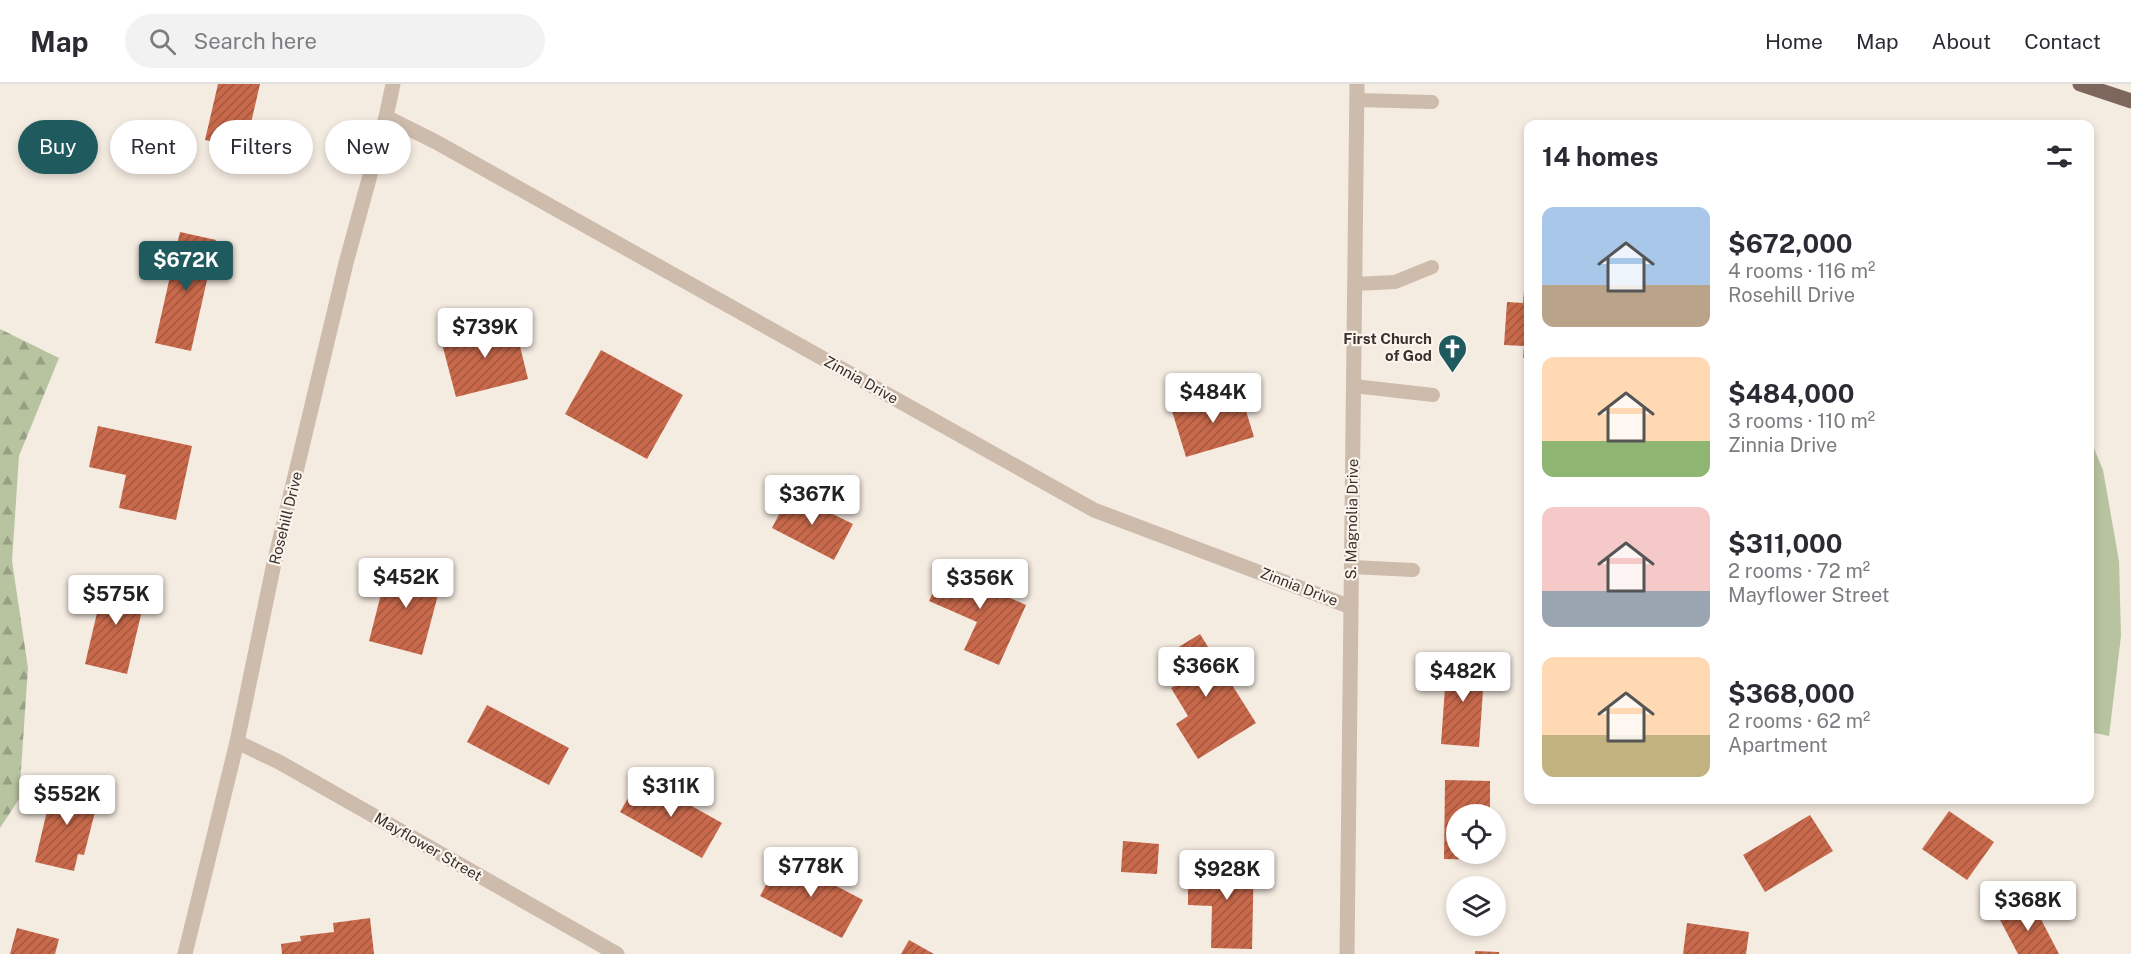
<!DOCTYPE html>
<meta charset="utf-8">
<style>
:root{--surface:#fff;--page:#f2f2f3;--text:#2b2b33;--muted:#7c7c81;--line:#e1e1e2;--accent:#1f5a5e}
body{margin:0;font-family:"Public Sans",sans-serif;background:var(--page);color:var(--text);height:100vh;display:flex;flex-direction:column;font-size:22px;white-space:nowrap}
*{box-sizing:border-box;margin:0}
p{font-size:20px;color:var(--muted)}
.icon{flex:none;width:33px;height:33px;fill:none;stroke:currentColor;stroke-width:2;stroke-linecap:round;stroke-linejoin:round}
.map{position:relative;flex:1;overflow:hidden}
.side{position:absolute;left:1524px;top:36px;width:570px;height:684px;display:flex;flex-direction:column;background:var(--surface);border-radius:12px;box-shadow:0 3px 9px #0003}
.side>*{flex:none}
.banner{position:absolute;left:18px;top:36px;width:570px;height:54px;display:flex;gap:12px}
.buttons{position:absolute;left:1446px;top:720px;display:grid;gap:12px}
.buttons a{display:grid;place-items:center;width:60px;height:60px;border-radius:50%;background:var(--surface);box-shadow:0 3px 9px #0003;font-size:30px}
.price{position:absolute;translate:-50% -51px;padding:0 14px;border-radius:6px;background:#fff;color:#222;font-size:20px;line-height:39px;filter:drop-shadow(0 2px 3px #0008)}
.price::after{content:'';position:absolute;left:50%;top:36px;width:18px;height:14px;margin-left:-9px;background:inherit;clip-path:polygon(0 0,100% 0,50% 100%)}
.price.on{background:var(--accent);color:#fff}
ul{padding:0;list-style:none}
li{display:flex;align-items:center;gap:18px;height:150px;padding:0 18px}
li span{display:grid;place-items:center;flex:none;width:168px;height:120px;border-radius:12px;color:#555}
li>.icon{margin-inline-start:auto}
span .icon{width:72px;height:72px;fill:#fffc;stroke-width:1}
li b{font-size:26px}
h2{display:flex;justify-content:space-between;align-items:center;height:72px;padding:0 18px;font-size:26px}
.pill{padding:0 21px;border-radius:27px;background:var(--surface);box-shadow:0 3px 9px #0003;font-size:21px;line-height:54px}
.pill.on{background:var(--accent);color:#fff}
header{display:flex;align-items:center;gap:36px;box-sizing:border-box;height:84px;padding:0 30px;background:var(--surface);border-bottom:2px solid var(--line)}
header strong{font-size:28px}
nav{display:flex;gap:33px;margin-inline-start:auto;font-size:21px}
.search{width:420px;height:54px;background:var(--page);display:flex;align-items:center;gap:15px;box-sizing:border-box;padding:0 21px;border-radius:33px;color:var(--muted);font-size:22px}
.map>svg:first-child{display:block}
.grass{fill:#b8c4a0}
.forest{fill:url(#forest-firs)}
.building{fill:url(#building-hatch)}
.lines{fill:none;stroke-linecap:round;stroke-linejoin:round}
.service{stroke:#cdbbac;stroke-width:14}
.minor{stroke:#cdbbac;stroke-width:15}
.primary{stroke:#7d675c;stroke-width:15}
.labels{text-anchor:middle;stroke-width:4.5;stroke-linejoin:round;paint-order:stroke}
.poi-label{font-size:15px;font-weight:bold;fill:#3b302b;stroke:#fbf5ee;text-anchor:end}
.street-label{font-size:15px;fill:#3b302b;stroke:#fbf5ee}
</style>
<header>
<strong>Map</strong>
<div class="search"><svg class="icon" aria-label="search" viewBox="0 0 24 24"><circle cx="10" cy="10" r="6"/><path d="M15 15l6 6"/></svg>Search here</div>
<nav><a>Home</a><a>Map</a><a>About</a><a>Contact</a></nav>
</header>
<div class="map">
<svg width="2131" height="870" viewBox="0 0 2131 870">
<defs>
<pattern id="forest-firs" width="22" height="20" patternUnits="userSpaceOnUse" patternTransform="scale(1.5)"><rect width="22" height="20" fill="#b8c4a0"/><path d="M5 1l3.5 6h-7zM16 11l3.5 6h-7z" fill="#97a083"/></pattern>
<pattern id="building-hatch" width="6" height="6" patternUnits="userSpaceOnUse" patternTransform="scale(1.5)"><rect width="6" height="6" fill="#c8694b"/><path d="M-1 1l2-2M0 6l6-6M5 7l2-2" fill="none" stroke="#a4573f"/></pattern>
</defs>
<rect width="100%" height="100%" fill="#f4ebe1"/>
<path class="grass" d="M 2090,355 L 2103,386 L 2119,477 L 2121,552 L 2109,652 L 2090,648 Z"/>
<path class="forest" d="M 0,245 L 59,274 L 19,372 L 12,477 L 28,584 L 19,715 L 0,744 Z"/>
<g class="building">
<path d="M 218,0 L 260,0 L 245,65 L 205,56 Z"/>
<path d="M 180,148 L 216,156 L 191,267 L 155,259 Z"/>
<path d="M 1525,195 L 1528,195 L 1528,274 L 1523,274 L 1524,262 L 1504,261 L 1507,218 L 1523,219 Z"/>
<path d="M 514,238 L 528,295 L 456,313 L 441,256 Z"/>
<path d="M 601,266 L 683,311 L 647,375 L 565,330 Z"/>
<path d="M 1240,307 L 1254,353 L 1186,373 L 1172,327 Z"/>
<path d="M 98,342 L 192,362 L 176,436 L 119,424 L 126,391 L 89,383 Z"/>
<path d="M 790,409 L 853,440 L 834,476 L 772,444 Z"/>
<path d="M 947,478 L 1011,507 L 1008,513 L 1026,521 L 999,581 L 964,566 L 977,538 L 929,517 Z"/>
<path d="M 389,479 L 443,492 L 422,571 L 369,557 Z"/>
<path d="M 105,495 L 147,505 L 127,590 L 85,580 Z"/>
<path d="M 1200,550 L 1256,639 L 1198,675 L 1176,640 L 1188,632 L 1171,604 L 1178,600 L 1162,573 Z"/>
<path d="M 1447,575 L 1485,578 L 1479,663 L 1441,660 Z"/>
<path d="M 487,621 L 569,664 L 549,701 L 467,658 Z"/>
<path d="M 640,693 L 722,739 L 702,774 L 620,728 Z"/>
<path d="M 1445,696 L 1490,697 L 1490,730 L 1456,730 L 1456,770 L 1490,770 L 1489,776 L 1444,775 Z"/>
<path d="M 54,697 L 100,708 L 84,771 L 78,770 L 74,787 L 35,778 Z"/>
<path d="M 1949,727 L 1994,758 L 1967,796 L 1922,765 Z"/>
<path d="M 1810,731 L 1833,767 L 1765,808 L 1743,771 Z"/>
<path d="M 1123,757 L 1159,760 L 1157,790 L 1121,788 Z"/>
<path d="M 1214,772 L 1254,773 L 1252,865 L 1211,864 L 1212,822 L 1188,821 L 1188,792 L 1213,793 Z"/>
<path d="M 781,773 L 863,816 L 842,854 L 760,812 Z"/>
<path d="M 2032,818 L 2059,870 L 2018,870 L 1999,834 Z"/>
<path d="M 370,834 L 374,870 L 282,870 L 281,860 L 301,857 L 300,852 L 334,848 L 333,839 Z"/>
<path d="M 1687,839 L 1749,848 L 1746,870 L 1683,870 Z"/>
<path d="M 17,844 L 59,855 L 55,870 L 10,870 Z"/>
<path d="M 909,856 L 934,870 L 901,870 Z"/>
<path d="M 1475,867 L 1499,868 L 1499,870 L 1475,870 Z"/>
</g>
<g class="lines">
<g class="service">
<path d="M 1357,16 L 1432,18"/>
<path d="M 1355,200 L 1395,198 L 1432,183"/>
<path d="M 1354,302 L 1433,311"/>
<path d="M 1352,483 L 1413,486"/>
</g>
<g class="minor">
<path d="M 386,33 L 436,58 L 1094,426 L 1351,523"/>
<path d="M 237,658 L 279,678 L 617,870"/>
<path d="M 185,870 L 237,658 L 273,484 L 346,179 L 386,33 L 393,0"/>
<path d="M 1347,870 L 1357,0"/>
</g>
<path class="primary" d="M 2080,0 L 2131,17"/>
</g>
<defs>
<symbol id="church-pin" viewBox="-11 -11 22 30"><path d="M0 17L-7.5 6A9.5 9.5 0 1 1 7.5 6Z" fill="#1f5a5e" stroke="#fbf5ee"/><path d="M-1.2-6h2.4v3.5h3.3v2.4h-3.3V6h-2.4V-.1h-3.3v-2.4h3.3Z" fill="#fff"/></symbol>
</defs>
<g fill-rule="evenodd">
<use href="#church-pin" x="1436" y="248" width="33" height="45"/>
</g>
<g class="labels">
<g class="poi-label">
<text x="1432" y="260">First Church<tspan x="1432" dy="17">of God</tspan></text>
</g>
<g class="street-label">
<text transform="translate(861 296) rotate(29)" y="5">Zinnia Drive</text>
<text transform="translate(286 434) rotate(-76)" y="5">Rosehill Drive</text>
<text transform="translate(1352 435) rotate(-89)" y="5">S. Magnolia Drive</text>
<text transform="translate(1299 503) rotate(21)" y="5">Zinnia Drive</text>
<text transform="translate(428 763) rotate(30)" y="5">Mayflower Street</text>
</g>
</g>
</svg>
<div class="buttons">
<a><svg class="icon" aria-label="locate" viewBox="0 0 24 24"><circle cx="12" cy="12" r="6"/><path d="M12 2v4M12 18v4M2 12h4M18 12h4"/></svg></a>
<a><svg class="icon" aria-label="layers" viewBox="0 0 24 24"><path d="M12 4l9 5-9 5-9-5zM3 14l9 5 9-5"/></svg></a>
</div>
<b class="price on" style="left:186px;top:208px">$672K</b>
<b class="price" style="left:485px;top:275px">$739K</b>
<b class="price" style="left:1213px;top:340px">$484K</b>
<b class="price" style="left:812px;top:442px">$367K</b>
<b class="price" style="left:406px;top:525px">$452K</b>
<b class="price" style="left:980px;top:526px">$356K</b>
<b class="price" style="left:116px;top:542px">$575K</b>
<b class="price" style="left:1206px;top:614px">$366K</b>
<b class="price" style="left:1463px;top:619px">$482K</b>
<b class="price" style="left:671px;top:734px">$311K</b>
<b class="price" style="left:67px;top:742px">$552K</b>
<b class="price" style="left:811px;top:814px">$778K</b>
<b class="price" style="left:1227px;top:817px">$928K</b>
<b class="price" style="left:2028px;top:848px">$368K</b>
<div class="banner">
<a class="pill on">Buy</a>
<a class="pill">Rent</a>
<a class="pill">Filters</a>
<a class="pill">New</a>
</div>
<section class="side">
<h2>14 homes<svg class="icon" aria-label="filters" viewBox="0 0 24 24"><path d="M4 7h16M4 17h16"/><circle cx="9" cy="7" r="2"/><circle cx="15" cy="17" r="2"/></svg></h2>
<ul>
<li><span style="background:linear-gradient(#a9c7e8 65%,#b9a48a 0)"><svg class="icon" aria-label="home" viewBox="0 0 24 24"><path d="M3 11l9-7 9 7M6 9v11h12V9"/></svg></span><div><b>$672,000</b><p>4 rooms · 116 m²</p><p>Rosehill Drive</p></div></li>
<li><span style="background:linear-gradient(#ffd9b3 70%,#8fb573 0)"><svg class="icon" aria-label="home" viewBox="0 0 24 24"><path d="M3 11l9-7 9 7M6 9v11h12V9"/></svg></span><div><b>$484,000</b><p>3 rooms · 110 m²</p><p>Zinnia Drive</p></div></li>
<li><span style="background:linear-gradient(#f6c9c9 70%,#9aa5b1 0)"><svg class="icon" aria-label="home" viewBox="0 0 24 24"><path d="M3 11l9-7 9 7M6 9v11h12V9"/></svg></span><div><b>$311,000</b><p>2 rooms · 72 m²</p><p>Mayflower Street</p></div></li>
<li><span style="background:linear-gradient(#ffd9b3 65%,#c2b280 0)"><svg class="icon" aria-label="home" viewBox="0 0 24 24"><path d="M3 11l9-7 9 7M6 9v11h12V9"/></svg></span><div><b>$368,000</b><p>2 rooms · 62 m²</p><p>Apartment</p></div></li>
</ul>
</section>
</div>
